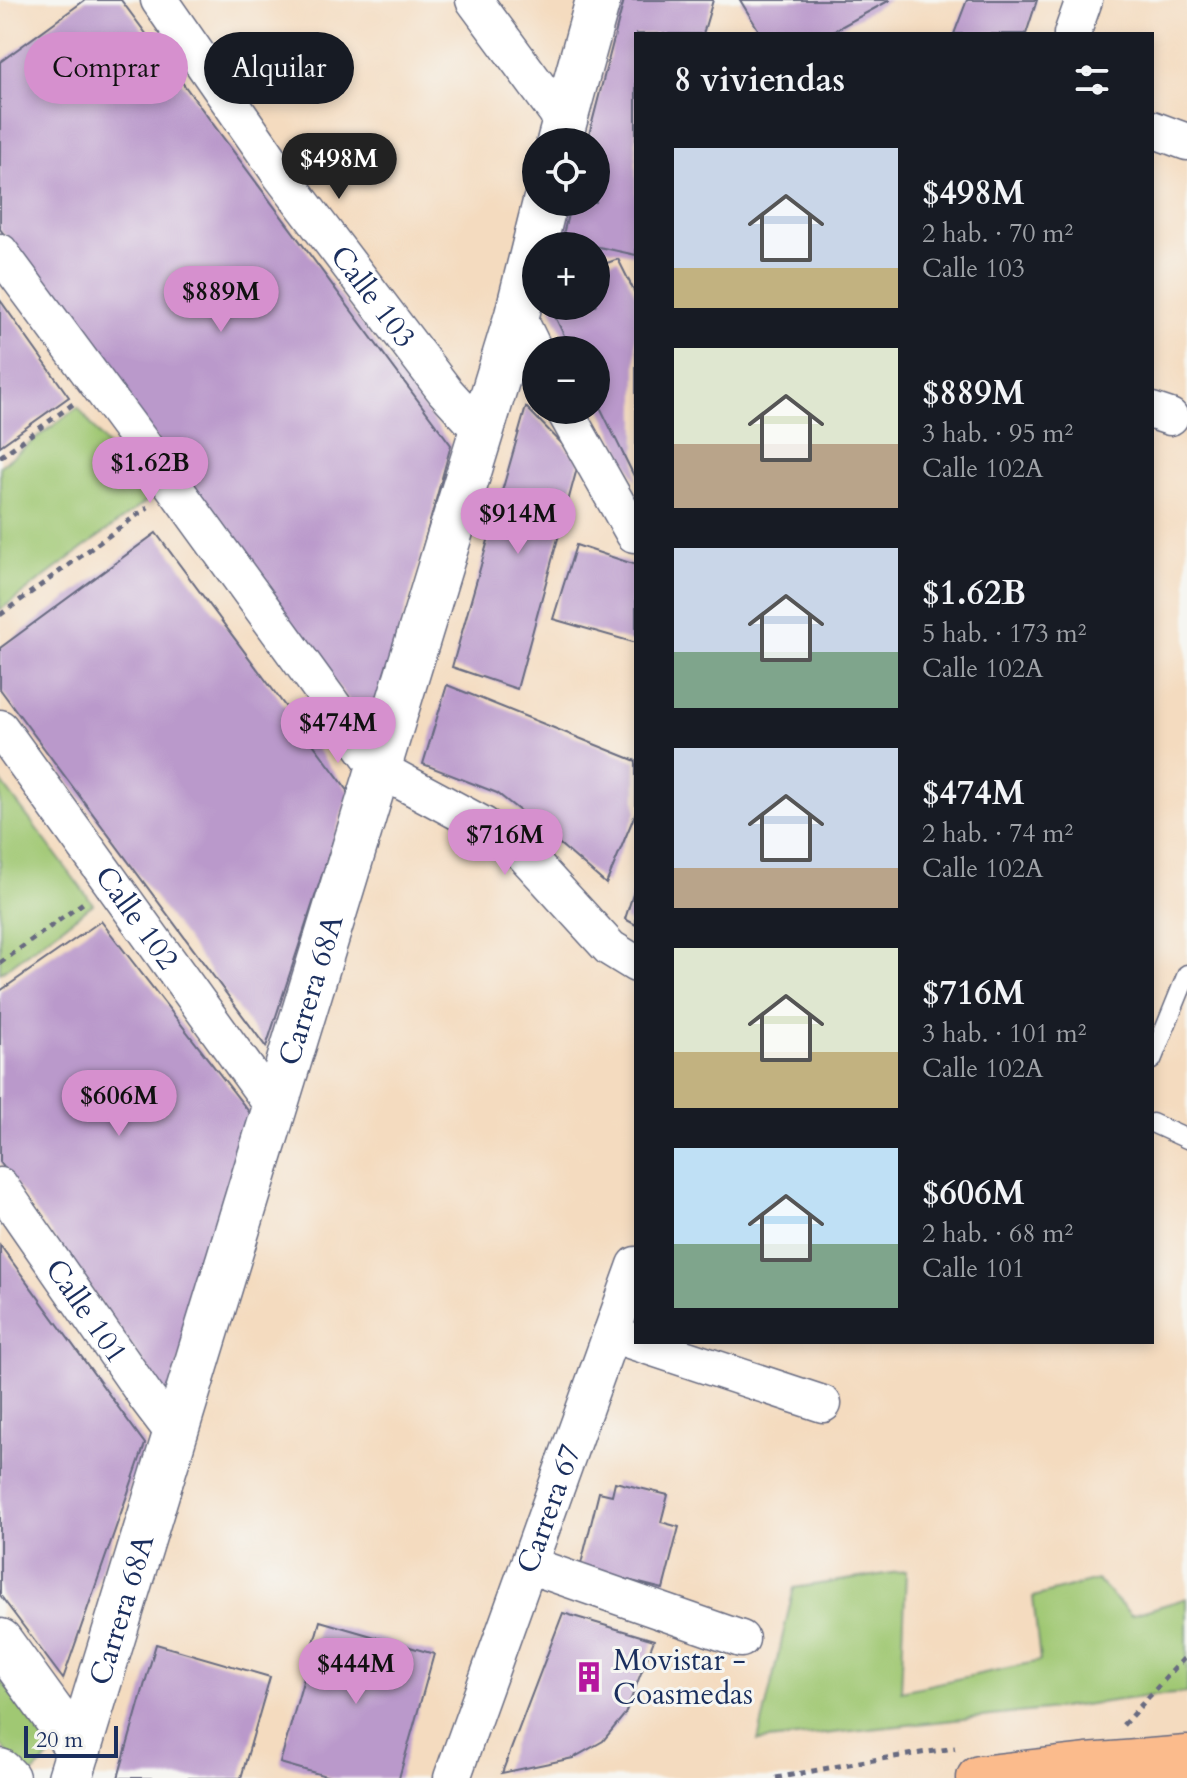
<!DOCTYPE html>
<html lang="es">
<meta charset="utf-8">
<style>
:root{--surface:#171b24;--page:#20242c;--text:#f1f3f6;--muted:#9ea1a6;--accent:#d690ce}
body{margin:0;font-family:Cardo,serif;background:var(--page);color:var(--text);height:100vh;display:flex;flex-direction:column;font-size:30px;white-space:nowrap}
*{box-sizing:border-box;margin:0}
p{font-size:26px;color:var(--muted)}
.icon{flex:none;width:44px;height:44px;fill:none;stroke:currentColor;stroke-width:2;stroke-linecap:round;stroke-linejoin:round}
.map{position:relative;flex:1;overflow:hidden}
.side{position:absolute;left:634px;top:32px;width:520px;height:1312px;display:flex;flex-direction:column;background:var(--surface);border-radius:0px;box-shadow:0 4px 12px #0003}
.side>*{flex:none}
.guide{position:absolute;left:24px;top:32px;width:490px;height:72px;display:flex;gap:16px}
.buttons{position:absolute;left:522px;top:128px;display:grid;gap:16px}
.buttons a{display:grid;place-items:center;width:88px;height:88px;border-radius:50%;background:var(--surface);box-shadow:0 4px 12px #0003;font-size:40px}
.scale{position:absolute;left:24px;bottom:20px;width:94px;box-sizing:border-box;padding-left:8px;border:4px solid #1b2f5e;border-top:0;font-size:22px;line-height:28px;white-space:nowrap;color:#1b2f5e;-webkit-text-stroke:6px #f6f6f2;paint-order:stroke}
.price{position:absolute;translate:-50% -68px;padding:0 18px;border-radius:28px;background:var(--accent);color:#111;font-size:26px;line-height:52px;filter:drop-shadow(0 2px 4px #0008)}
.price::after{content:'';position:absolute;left:50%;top:48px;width:24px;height:18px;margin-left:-12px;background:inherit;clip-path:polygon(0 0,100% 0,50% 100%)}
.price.current{background:#222;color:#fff}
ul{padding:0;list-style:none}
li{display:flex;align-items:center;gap:24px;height:200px;padding:0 40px}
li span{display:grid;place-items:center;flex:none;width:224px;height:160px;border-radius:0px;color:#555}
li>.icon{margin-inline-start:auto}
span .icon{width:96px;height:96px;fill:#fffc;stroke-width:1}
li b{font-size:34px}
h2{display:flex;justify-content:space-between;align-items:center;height:96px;padding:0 40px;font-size:34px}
.tag{padding:0 28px;border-radius:36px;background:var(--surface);box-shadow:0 4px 12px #0003;font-size:28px;line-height:72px}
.tag.current{background:var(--accent);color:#111}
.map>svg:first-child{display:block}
.green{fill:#a0c873;stroke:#5e7c68;stroke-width:2}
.building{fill:#ba99cb}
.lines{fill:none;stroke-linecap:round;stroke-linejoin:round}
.service-casing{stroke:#676b80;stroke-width:21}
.minor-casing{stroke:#676b80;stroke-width:39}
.tertiary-casing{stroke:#676b80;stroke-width:47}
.primary-casing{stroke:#676b80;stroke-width:47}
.path{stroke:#676b80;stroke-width:5;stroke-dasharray:6 6;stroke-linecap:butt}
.service{stroke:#fff;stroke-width:18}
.minor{stroke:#fff;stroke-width:36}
.tertiary{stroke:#fff;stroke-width:44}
.primary{stroke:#fbbb8c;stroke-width:44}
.labels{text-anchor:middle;stroke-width:6;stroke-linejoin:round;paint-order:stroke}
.street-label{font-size:30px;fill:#1b2f5e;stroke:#f6f6f2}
.poi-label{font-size:30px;fill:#1b2f5e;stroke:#f6f6f2;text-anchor:start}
</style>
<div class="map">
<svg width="1187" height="1778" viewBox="0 0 1187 1778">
<rect width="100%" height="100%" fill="#f6f6f2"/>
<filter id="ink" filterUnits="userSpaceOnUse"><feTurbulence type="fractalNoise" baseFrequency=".0125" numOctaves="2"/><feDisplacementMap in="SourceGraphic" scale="16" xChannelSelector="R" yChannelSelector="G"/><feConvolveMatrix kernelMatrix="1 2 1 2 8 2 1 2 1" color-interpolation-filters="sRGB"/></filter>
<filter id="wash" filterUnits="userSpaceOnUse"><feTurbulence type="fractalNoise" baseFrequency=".006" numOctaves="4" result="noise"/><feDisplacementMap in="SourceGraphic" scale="32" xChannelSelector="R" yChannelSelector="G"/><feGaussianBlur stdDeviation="1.8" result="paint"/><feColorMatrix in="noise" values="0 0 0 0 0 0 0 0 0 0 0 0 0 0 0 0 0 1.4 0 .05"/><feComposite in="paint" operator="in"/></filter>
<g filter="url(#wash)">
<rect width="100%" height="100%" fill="#f4dbbf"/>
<g class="green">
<path d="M 78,407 L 148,500 L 0,610 L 0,466 Z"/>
<path d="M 0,780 L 93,904 L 0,973 Z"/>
<path d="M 906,1571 L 901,1691 L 1040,1661 L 1033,1597 L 1097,1580 L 1131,1615 L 1187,1598 L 1187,1693 L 1150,1696 L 1046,1710 L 758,1741 L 794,1588 Z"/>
<path d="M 0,1678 L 54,1753 L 28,1778 L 25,1778 L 0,1744 Z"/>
</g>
<g id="blocks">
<g class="building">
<path d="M 85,0 L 121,0 L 451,445 L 372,732 L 0,229 L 0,62 Z"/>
<path d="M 624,0 L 713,0 L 703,34 L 636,34 L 636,255 L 562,239 L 571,202 L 596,202 L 596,142 L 587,142 Z"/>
<path d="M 740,0 L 890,0 L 828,34 L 761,34 Z"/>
<path d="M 967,0 L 1037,0 L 1026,34 L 954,34 Z"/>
<path d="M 618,259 L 636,295 L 636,480 L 596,399 L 596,350 L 571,350 L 550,306 L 596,306 L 596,267 Z"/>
<path d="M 0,300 L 69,397 L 0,446 Z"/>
<path d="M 526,407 L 579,461 L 517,689 L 452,667 Z"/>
<path d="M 156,533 L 349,792 L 266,1047 L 0,689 L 0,648 Z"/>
<path d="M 576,545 L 636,565 L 636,643 L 553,619 Z"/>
<path d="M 447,685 L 636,761 L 636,812 L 606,884 L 539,826 L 497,793 L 423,764 Z"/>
<path d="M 635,888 L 636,888 L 636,925 L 625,919 Z"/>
<path d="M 101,921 L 256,1121 L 168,1397 L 0,1162 L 0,991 Z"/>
<path d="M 0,1245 L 145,1444 L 63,1679 L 0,1595 Z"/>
<path d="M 615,1482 L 668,1495 L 661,1522 L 679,1527 L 663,1589 L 580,1568 L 599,1492 L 612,1495 Z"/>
<path d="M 563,1613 L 654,1640 L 625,1714 L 603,1741 L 573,1758 L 502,1773 Z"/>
<path d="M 320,1621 L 434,1654 L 399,1778 L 333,1778 L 280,1763 Z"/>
<path d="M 156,1644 L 270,1677 L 241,1778 L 118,1778 Z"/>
</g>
</g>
</g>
<g filter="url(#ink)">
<use href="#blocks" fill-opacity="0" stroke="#676b80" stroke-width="2"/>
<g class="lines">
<defs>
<g id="service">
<path d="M 1152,1060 L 1187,974"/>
<path d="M 1152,1123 L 1187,1139"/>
</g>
<g id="minor">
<path id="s1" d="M 159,0 L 280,174 L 445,391 L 482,432"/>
<path d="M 474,0 L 564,122"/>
<path d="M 1072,34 L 1084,0"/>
<path d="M 1152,129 L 1187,142"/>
<path d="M 0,252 L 174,487 L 379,769 L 483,825 L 523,853 L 610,948 L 636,964"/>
<path d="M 517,315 L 536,354"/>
<path d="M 564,410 L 634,534"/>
<path d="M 1152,411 L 1170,417"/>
<path id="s2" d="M 0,728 L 275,1109"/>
<path id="s3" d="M 0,1186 L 147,1398 L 175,1435"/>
<path d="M 611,1334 L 823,1404"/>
<path d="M 529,1565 L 741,1639"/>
<path id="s4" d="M 452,1778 L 636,1265"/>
</g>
<g id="tertiary">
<path d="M 559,142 L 598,0"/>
<path d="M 0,1641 L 79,1750"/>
<path d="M 0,1771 L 7,1778"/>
<path id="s5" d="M 70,1778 L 517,315 L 545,202"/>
</g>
<path id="primary" d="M 979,1778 L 1087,1766 L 1187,1758"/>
</defs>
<use href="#service" class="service-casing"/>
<use href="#minor" class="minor-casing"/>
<use href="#tertiary" class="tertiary-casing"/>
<use href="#primary" class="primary-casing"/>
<g class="path">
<path d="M 0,457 L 73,404"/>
<path d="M 0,615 L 148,507"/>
<path d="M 0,963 L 87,900"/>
<path d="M 1123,1725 L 1187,1655"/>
<path d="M 776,1778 L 860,1762 L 955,1748"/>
</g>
<use href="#service" class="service"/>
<use href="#minor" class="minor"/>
<use href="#tertiary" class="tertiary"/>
<use href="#primary" class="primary"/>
</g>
</g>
<defs>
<symbol id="building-bare" viewBox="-9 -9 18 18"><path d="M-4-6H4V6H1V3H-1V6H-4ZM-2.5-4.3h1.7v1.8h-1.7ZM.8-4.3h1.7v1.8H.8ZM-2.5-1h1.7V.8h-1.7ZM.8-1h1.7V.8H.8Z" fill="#b5179e" stroke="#f6f6f2" stroke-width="2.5" paint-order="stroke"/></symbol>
</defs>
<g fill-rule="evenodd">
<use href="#building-bare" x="567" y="1655" width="44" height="44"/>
</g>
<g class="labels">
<g class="street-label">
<text dy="10" stroke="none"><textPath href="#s1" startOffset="366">Calle 103</textPath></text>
<text dy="10" stroke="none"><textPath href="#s2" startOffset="234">Calle 102</textPath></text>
<text dy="10" stroke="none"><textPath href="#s5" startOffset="824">Carrera 68A</textPath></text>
<text dy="10" stroke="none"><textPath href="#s3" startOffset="152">Calle 101</textPath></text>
<text dy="10" stroke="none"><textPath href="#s4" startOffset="286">Carrera 67</textPath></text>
<text dy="10" stroke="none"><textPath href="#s5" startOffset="176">Carrera 68A</textPath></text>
</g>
<g class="poi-label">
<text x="613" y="1670">Movistar -<tspan x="613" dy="34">Coasmedas</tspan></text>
</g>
</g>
</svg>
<div class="buttons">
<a><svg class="icon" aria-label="locate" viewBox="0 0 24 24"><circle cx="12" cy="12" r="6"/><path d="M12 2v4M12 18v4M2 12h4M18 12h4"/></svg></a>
<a>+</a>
<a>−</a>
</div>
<div class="scale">20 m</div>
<b class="price current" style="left:339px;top:201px">$498M</b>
<b class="price" style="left:221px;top:334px">$889M</b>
<b class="price" style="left:150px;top:505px">$1.62B</b>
<b class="price" style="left:518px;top:556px">$914M</b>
<b class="price" style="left:338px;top:765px">$474M</b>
<b class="price" style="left:505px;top:877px">$716M</b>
<b class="price" style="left:119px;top:1138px">$606M</b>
<b class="price" style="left:356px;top:1706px">$444M</b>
<div class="guide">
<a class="tag current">Comprar</a>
<a class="tag">Alquilar</a>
</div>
<section class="side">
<h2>8 viviendas<svg class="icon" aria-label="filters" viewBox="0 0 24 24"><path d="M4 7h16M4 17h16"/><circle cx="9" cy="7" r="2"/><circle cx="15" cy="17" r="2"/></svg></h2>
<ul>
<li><span style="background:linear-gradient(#c9d6e8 75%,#c2b280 0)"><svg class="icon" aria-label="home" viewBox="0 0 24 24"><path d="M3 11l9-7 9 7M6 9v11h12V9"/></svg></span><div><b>$498M</b><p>2 hab. · 70 m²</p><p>Calle 103</p></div></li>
<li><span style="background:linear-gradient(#dfe7d0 60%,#b9a48a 0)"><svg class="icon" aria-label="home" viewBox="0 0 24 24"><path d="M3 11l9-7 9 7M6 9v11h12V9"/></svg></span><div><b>$889M</b><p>3 hab. · 95 m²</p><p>Calle 102A</p></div></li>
<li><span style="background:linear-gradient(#c9d6e8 65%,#7fa58c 0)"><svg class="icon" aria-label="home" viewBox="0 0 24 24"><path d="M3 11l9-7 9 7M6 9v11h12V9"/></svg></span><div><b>$1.62B</b><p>5 hab. · 173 m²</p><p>Calle 102A</p></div></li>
<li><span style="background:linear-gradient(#c9d6e8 75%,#b9a48a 0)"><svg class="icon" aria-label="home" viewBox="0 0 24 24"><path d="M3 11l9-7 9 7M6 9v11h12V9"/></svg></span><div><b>$474M</b><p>2 hab. · 74 m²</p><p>Calle 102A</p></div></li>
<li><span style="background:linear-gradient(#dfe7d0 65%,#c2b280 0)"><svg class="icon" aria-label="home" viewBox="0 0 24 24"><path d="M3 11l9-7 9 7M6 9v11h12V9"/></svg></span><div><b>$716M</b><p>3 hab. · 101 m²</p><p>Calle 102A</p></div></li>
<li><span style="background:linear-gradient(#bfe0f5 60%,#7fa58c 0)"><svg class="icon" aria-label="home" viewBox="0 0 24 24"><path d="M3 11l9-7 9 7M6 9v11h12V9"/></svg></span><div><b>$606M</b><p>2 hab. · 68 m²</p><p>Calle 101</p></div></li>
</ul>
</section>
</div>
